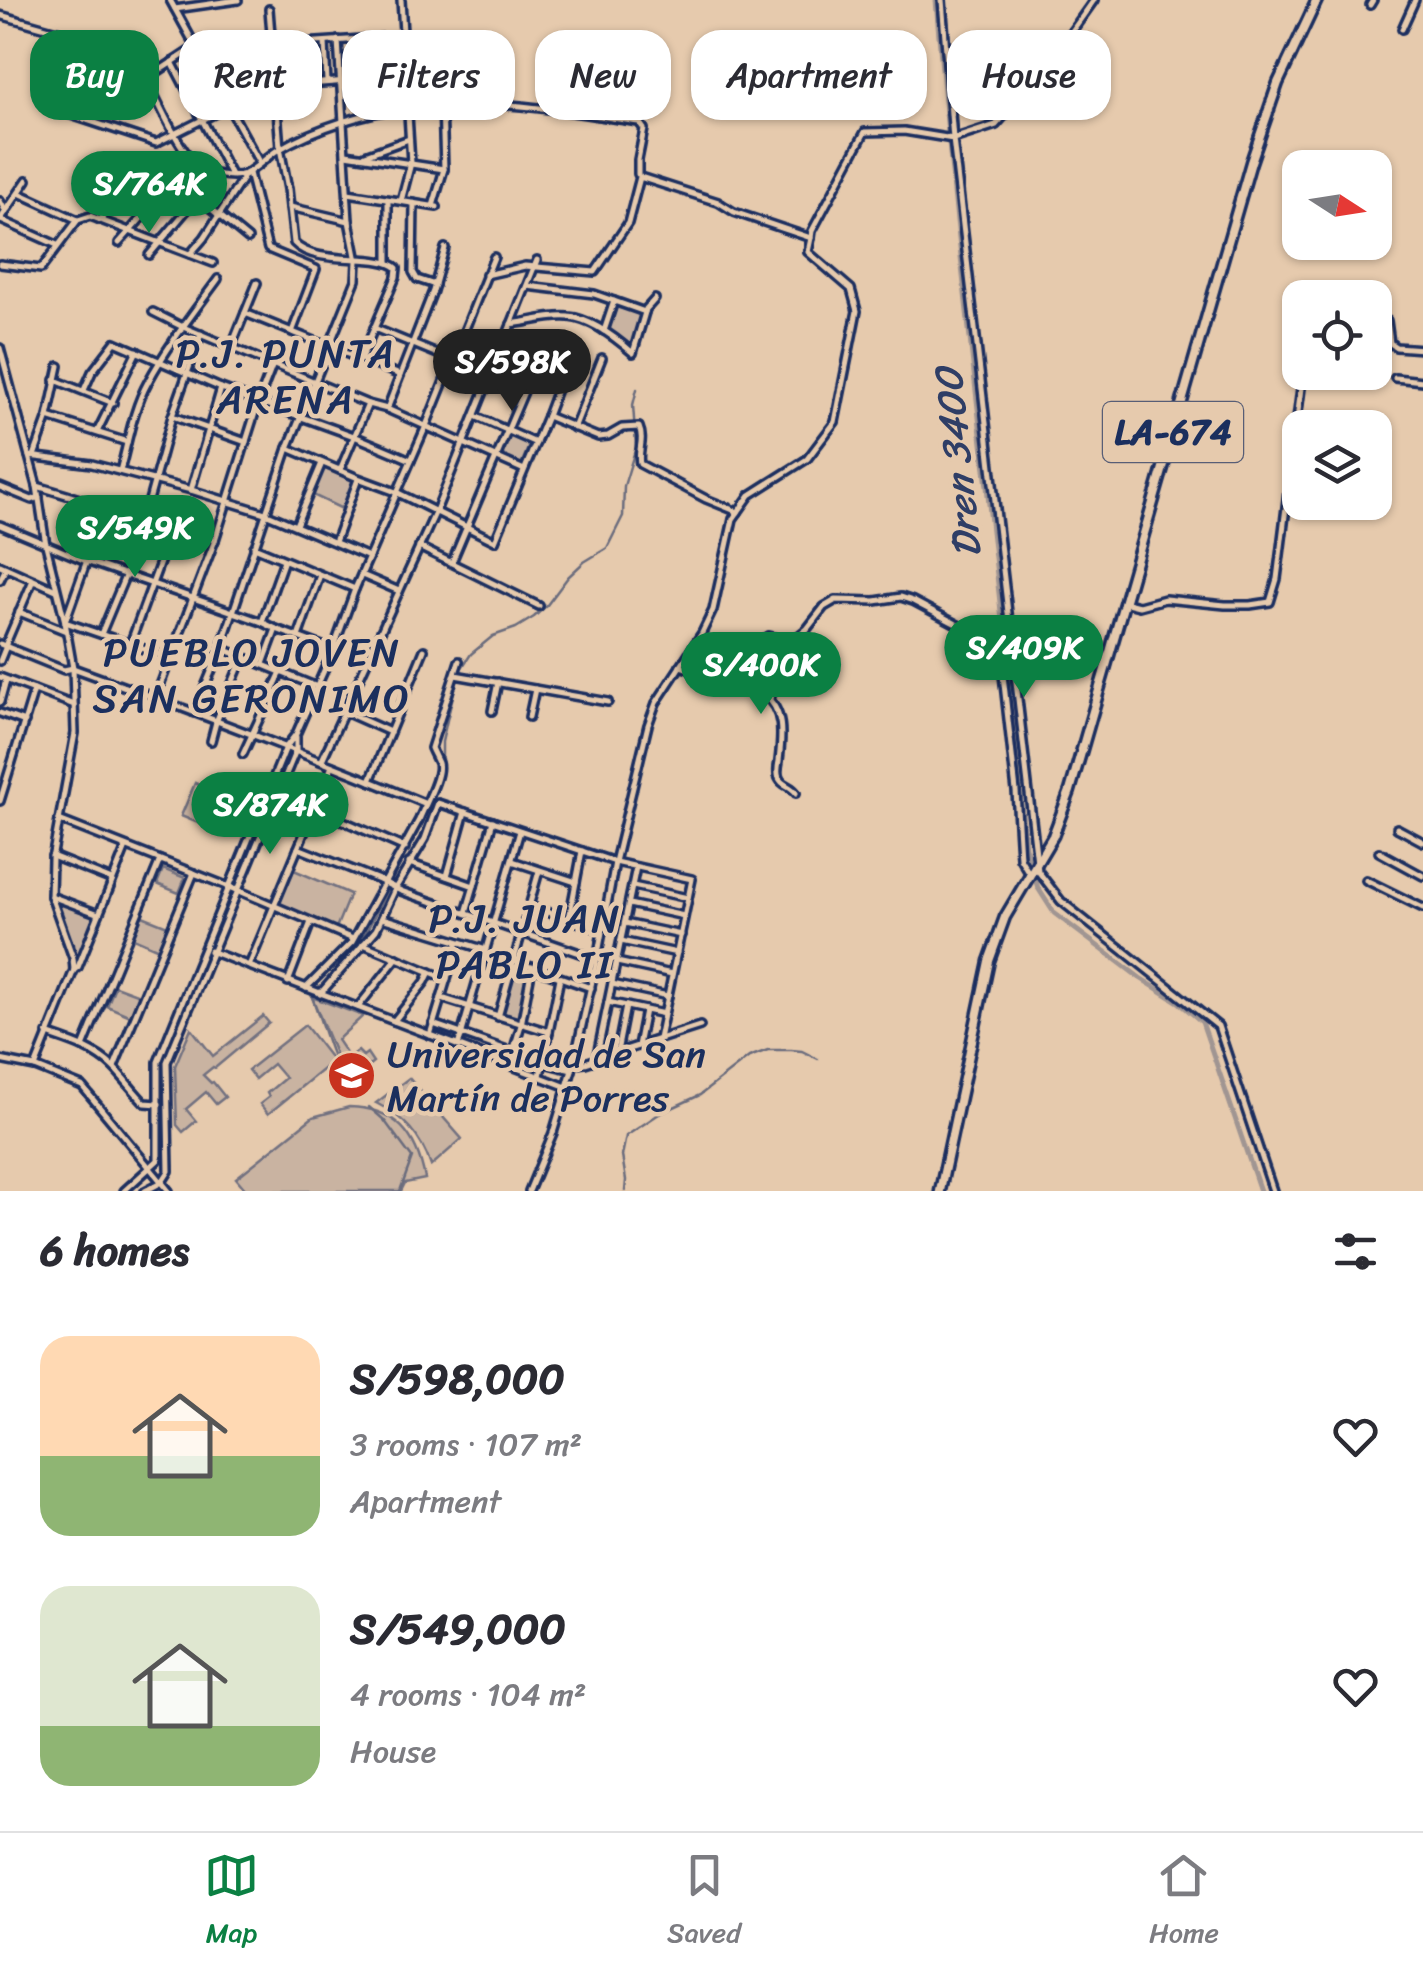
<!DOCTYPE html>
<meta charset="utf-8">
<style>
:root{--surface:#fff;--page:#f2f2f3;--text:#2b2b33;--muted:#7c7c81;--line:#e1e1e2;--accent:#0b8043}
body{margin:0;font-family:Sriracha,sans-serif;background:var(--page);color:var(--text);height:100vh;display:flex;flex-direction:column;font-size:38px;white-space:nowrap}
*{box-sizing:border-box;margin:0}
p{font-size:32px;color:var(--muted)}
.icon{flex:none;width:55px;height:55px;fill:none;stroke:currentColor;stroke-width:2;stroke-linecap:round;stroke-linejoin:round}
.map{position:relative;height:1191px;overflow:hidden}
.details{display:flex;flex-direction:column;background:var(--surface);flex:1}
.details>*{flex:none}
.guide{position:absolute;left:30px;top:30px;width:1365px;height:90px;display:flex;gap:20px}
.needle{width:65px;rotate:102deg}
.controls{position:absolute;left:1282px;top:150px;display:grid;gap:20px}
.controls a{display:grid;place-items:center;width:110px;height:110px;border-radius:20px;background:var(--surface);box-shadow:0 2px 8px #0004;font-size:50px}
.price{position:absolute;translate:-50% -85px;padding:0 22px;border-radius:35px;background:var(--accent);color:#fff;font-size:32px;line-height:65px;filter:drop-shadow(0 2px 5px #0008)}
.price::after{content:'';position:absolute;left:50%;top:60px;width:30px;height:22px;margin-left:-15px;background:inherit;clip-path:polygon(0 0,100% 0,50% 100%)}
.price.current{background:#222;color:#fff}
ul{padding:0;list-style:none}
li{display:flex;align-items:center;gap:30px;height:250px;padding:0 40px}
li span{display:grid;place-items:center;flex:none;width:280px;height:200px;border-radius:30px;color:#555}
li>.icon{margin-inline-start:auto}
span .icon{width:120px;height:120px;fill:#fffc;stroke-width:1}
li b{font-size:42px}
h2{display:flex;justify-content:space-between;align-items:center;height:120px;padding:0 40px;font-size:42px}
.pill{padding:0 35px;border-radius:30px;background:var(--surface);box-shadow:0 2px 8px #0004;font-size:35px;line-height:90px}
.pill.current{background:var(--accent);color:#fff}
.tab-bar{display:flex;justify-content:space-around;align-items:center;height:140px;border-top:2px solid var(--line);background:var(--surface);font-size:28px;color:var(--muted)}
.tab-bar a{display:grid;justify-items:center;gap:5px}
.tab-bar .current{color:var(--accent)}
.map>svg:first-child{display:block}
.green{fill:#c9b3a1;stroke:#727180;stroke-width:2.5}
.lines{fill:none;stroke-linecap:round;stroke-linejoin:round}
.stream{stroke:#6b6c7d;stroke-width:2.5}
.canal{stroke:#a09592;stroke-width:5}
.minor-casing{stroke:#1b2f5e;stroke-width:12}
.major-casing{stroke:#1b2f5e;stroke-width:15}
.minor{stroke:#e6caad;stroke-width:5}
.major{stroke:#e6caad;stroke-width:8}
.labels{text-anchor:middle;stroke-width:9;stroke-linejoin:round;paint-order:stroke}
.shield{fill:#e6caad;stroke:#585e76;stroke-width:2.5}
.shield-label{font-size:35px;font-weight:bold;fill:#1b2f5e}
.poi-label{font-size:38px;fill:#1b2f5e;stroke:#e6caad;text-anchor:start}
.neighbourhood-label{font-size:40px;letter-spacing:2.5px;fill:#1b2f5e;stroke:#e6caad}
.water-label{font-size:40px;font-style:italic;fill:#2f3e66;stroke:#e6caad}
</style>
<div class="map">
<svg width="1423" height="1191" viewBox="0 0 1423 1191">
<rect width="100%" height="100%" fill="#e6caad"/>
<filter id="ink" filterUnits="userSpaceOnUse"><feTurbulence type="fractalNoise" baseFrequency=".01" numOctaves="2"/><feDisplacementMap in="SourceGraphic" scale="20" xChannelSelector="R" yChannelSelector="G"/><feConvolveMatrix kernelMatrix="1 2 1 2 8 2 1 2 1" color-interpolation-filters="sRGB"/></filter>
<g filter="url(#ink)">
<g class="green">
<path d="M 615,305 L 642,314 L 634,344 L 630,344 L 607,329 Z"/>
<path d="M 507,434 L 530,443 L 521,465 L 498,456 Z"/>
<path d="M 325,468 L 352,479 L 353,482 L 343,506 L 340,508 L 313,495 L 323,469 Z"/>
<path d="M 195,783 L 224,796 L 210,828 L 181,816 Z"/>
<path d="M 163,869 L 185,878 L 179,893 L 157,884 Z"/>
<path d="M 294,870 L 350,894 L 336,928 L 279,904 Z"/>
<path d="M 55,899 L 97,915 L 78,961 L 74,944 L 70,943 Z"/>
<path d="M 140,915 L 170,927 L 161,950 L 131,937 Z"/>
<path d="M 514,962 L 531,969 L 521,1025 L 499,1016 Z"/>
<path d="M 115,986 L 142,996 L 133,1017 L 107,1006 Z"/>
<path d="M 312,997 L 363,1016 L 337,1040 L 349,1058 L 358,1051 L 363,1056 L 367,1053 L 373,1062 L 347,1083 Z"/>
<path d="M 263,1016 L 269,1023 L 215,1068 L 213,1067 L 203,1075 L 211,1083 L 213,1082 L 225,1097 L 216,1104 L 206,1092 L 186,1109 L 196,1121 L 183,1132 L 177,1125 L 175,1066 L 191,1028 L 213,1056 Z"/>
<path d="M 305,1025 L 333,1061 L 268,1114 L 260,1104 L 269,1097 L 267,1093 L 285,1078 L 273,1064 L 255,1079 L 248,1070 Z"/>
<path d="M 409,1078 L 462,1139 L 431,1166 C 421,1136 404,1117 376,1103 Z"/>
<path d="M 349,1107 C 396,1108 417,1135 425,1179 L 405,1183 L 401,1191 L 247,1191 L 236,1178 L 313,1117 Z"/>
</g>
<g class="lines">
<g class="stream">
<path d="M 313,987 L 367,930 L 437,791 L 442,772 L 442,742 L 447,720 L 459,672 L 471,654 L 493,636 L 516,628 L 534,617 L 547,605 L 568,577 L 584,562 L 607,548 L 623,516 L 624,486 L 636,447 L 633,405 L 637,389"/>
<path d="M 312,997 C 323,1025 330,1058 346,1083"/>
<path d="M 349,1088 L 360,1098"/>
<path d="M 369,1107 L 384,1120 L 412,1158 L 400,1191"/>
<path d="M 625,1191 L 626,1180 L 622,1156 L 626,1136 L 659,1114 L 700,1095 L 749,1057 L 768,1050 L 791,1050 L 802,1051 L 818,1059"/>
</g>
<path class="canal" d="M 936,0 C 959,283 1000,564 1025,847 L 1038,888 L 1054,913 L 1140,978 L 1180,1003 L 1202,1022 L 1260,1191"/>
<defs>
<g id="minor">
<path d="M 170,0 L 259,162"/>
<path d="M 942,0 L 953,139 L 1038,871 L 1061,901 L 1218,1026 L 1273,1191"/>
<path d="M 1370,5 L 1373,0"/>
<path d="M 175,9 L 238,0"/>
<path d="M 269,9 L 280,148 L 288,189 L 294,243 C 316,267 380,252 397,268 L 396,277 L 361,359"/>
<path d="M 0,15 L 103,44 L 129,69 L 142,77 L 151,76 L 191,50 L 197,48"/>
<path d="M 1402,29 L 1415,0"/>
<path d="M 325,42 L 327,82"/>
<path d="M 198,50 L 436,34"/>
<path d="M 172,62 L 231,175"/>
<path d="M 146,78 C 158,101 184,164 207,172 C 217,175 235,178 245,174 C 254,170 267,157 276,151 C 296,139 323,128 345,121 C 446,89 538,107 639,122 L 644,129 L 638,160 L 638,174"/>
<path d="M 218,91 L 453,73"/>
<path d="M 62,112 L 156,143 L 228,107"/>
<path d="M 346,154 L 444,169"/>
<path d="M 365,155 L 409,139"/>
<path d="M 249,173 L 268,249 L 316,269 L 292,332"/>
<path d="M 146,174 L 191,192 L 248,239"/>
<path d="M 19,193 L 78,220 L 90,216 L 213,263"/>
<path d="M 348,193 L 437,207"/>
<path d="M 0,201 L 6,212"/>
<path d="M 401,201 L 411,163 L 401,0"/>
<path d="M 414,203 L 413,272 L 417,279 L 435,285"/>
<path d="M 433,206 L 444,169 L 442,103"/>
<path d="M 290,207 L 349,221"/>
<path d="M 0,220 L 27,180"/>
<path d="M 1,220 L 57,245"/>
<path d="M 100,220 L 128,190"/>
<path d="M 119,243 L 152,206"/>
<path d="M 190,254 L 204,238 L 245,175"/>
<path d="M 149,255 L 197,198"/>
<path d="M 388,262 L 388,200"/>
<path d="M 0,264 L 41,269 L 77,221"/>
<path d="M 486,275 L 525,266 L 595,272 L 628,223 L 640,177 L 718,202 L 734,212 L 811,238 L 812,231 L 865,132 L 904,131 L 953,139 L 996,125 L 1041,75 L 1094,0"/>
<path d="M 527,286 L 594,294 L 645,312"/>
<path d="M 153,312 L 183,327 L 368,404 L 387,409 L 522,469"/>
<path d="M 245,313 L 400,375"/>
<path d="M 1375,321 L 1387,321 L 1390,343 L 1396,347 L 1423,349"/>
<path d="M 511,324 C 529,322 551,315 569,317 C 592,319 616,338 633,353 L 646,309 L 655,299"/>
<path d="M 374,328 L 452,360"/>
<path d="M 604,331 L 614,301"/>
<path d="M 232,345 L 257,283"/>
<path d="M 0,348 L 37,486 L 46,545 L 65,622 L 73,668 L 75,733 L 52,859 L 51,896 L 73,958 L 74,970 L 35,1067 L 82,1086 L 169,1191"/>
<path d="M 1395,378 L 1423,381"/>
<path d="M 55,380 L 113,403"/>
<path d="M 84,390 L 92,372 L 115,342 L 221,388 L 354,436 L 411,460"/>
<path d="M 387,409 L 433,291 L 445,248"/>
<path d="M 172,416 L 246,442"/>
<path d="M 475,416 L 536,443"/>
<path d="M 547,416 L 598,437 L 608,436 L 622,428 L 639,427 C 645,441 637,451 640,464 L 706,499 L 738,512"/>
<path d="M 48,417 L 127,442"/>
<path d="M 574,428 L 602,358"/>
<path d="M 97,432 L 137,351"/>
<path d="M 288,448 L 358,478 L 396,492 L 495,541 L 547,416 L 574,344"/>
<path d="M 29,456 L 92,464 L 191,490 L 265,513 L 369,557"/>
<path d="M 34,456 L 48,417 L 59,366"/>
<path d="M 340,470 L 368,404"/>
<path d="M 120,471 C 128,442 133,409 148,382 C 168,345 194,312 218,279"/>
<path d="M 37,486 L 215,540"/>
<path d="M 0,487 L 32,500 L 39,497"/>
<path d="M 191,490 L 221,388"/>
<path d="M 106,507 L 65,622 L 170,658"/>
<path d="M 0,525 L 86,561 L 262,622 L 276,629 L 333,650"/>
<path d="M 296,525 L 322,463"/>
<path d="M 335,542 L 358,479"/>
<path d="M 254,547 L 355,589"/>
<path d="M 419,547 L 539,606"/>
<path d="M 452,562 L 542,349"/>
<path d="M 0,565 L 56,590"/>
<path d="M 362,575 L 399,591"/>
<path d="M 0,580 L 6,568"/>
<path d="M 1123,602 L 1139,606 L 1165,599 L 1225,605 L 1250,605 L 1270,602 L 1277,579 L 1303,372"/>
<path d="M 19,612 L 66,631"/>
<path d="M 262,622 L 284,560"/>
<path d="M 101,634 L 126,574 L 144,519 L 172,416 L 201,334"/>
<path d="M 298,637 L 320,575"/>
<path d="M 0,644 L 64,670 L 73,668 C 191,710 308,755 424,803"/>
<path d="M 130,644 L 173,527"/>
<path d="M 5,646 L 33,580"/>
<path d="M 221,648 L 315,686"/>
<path d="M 0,661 L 6,646"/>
<path d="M 263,664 L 276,629"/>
<path d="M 680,666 L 763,694 C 785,710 782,736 779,761 C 778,766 777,774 779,778 C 782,786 791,785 796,793"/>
<path d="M 455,675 L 608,702"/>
<path d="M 0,677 L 74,705"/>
<path d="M 156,696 L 215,540 L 259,400 L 273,364"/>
<path d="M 770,699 C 777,681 771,661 765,643 L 766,638 L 769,636 L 786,640 L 796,638 L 807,629 L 824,607 L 836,600 L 875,601 L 901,597 L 913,601 L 994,644 L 1001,655 L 1003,675 L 1016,791 L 1020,858 L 1030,875"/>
<path d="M 0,702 L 6,680"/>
<path d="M 492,711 L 498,682"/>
<path d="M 345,712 L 390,732"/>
<path d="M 0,713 L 25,722"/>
<path d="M 194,713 L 221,648 L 288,448 L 356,280 L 357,261 L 349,221 L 338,40"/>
<path d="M 529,717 L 535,689"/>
<path d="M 211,741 L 216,722 L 243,657"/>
<path d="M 243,754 L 281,672"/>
<path d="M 322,760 L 436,511 L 537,260"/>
<path d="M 370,781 L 424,650"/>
<path d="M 0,801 L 34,690"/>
<path d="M 314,808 L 405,848"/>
<path d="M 59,820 L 237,890 L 353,939"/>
<path d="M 1397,828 L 1423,842"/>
<path d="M 298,848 L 379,880 L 401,891 L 597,959"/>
<path d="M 1379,852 L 1423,876"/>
<path d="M 52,856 L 112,880"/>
<path d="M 512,861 L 576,882"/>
<path d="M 409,863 L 474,886"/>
<path d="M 447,876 L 465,812"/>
<path d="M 1366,880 L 1423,908"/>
<path d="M 633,886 L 688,898"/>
<path d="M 51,896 L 99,914"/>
<path d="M 629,904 L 684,916"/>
<path d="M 529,906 L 602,930"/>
<path d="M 466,913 L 493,821"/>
<path d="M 382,918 L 486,950"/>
<path d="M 569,919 L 582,851"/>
<path d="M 625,923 L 681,935"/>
<path d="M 621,941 L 677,953"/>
<path d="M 363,944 L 447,979"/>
<path d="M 210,951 L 567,1087"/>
<path d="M 514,961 L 591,988"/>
<path d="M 617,962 L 672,974"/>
<path d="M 249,966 L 332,766"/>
<path d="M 74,970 L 78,967 L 126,847"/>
<path d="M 288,982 L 311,922"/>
<path d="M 612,984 L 668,996"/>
<path d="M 306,988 L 352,942 L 419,820 C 424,806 442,776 438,763 C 436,758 433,753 431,748 L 459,661"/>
<path d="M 320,994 L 376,930 L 396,887 L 425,839 L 438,803 L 615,862 L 692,879 L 659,1039"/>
<path d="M 441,998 L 549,1032"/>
<path d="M 608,1002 L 664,1014"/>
<path d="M 358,1007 L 397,958"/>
<path d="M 498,1017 L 539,871"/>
<path d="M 394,1021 L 425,982 L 430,972"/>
<path d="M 433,1024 L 544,1063 L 572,1070"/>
<path d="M 47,1034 C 70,1042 95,1049 113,1067 C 124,1078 134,1092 145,1103 L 159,1104"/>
<path d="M 430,1035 L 458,942"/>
<path d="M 458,1046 L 520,831"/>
<path d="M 638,1046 L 645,1010"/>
<path d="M 83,1047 L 160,860"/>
<path d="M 617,1052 L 626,1006"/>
<path d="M 0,1060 L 35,1067"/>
<path d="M 596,1060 L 636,867"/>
<path d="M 574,1064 L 585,1063 L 700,1026"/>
<path d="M 509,1065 L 521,1025 L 532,967"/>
<path d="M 114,1067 L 194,873"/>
<path d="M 540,1076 L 560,978"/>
<path d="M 124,1191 L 158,1160 L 158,1062 L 286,747 L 296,734 L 333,650 L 355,589 L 426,426 L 494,257"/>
<path d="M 145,1191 L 162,1182 L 169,1171 L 167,1062 L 296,750 L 296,737"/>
<path d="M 529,1191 L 553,1133 L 572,1070 L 597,959 L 615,862 L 648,725 L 656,703 L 702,633 L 713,610 L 733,519 L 750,495 L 807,459 L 835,422 L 857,311 L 851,289 L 808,252 L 811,238"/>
</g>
<path id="major" d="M 940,1191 L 989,961 L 1005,917 L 1053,836 L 1070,791 L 1251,162 L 1278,83 L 1317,0"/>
</defs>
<use href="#minor" class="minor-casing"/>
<use href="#major" class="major-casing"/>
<use href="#minor" class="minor"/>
<use href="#major" class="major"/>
</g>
</g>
<defs>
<symbol id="university-disc" viewBox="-11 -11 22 22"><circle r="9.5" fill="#c8321e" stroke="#e6caad"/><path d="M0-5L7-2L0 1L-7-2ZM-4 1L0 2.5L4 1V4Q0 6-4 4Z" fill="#fff"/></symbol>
</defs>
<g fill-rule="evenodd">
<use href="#university-disc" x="324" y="1048" width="55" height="55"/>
</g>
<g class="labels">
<rect class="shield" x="1103" y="402" width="140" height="60" rx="8"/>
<g class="shield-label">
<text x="1173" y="444">LA-674</text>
</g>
<g class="poi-label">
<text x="387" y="1067">Universidad de San<tspan x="387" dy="44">Martín de Porres</tspan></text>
</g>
<g class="neighbourhood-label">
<text x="286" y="367">P.J. PUNTA<tspan x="286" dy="46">ARENA</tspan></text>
<text x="252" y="666">PUEBLO JOVEN<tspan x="252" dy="46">SAN GERONIMO</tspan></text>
<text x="525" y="932">P.J. JUAN<tspan x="525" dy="46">PABLO II</tspan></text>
</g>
<g class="water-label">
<text transform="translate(957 463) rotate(-96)" y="14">Dren 3400</text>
</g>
</g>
</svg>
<div class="controls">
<a><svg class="needle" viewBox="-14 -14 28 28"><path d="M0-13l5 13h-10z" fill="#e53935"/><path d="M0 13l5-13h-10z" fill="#7c7c81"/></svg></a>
<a><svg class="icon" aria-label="locate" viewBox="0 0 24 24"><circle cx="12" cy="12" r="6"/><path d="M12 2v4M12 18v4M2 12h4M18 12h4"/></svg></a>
<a><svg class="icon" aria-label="layers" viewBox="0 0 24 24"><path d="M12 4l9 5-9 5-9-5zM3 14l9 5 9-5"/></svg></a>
</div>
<b class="price" style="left:149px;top:236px">S/764K</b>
<b class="price current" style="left:512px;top:414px">S/598K</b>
<b class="price" style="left:135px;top:580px">S/549K</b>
<b class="price" style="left:1024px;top:700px">S/409K</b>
<b class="price" style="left:761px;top:717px">S/400K</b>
<b class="price" style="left:270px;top:857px">S/874K</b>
<div class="guide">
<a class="pill current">Buy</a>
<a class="pill">Rent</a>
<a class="pill">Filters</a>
<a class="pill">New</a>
<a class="pill">Apartment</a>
<a class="pill">House</a>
</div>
</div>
<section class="details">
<h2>6 homes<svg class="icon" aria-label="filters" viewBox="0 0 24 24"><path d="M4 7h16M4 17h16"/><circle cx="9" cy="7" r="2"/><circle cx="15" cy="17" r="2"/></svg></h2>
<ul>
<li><span style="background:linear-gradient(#ffd9b3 60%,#8fb573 0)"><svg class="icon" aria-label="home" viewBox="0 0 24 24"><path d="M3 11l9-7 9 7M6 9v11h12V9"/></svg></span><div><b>S/598,000</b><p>3 rooms · 107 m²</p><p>Apartment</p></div><svg class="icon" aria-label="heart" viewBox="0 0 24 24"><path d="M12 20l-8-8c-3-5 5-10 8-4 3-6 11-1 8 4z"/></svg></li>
<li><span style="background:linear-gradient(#dfe7d0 70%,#8fb573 0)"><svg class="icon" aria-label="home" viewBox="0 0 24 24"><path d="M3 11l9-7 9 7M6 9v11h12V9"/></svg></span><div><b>S/549,000</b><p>4 rooms · 104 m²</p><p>House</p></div><svg class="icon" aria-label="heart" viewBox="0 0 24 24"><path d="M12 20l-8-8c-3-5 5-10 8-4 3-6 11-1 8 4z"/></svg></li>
</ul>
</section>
<nav class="tab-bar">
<a class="current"><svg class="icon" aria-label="map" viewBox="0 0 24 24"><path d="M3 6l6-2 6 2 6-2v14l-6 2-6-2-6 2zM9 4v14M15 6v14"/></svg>Map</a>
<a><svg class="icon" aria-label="saved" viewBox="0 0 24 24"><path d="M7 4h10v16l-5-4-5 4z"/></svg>Saved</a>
<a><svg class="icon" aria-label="home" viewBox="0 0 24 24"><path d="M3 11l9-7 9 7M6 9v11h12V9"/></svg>Home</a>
</nav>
